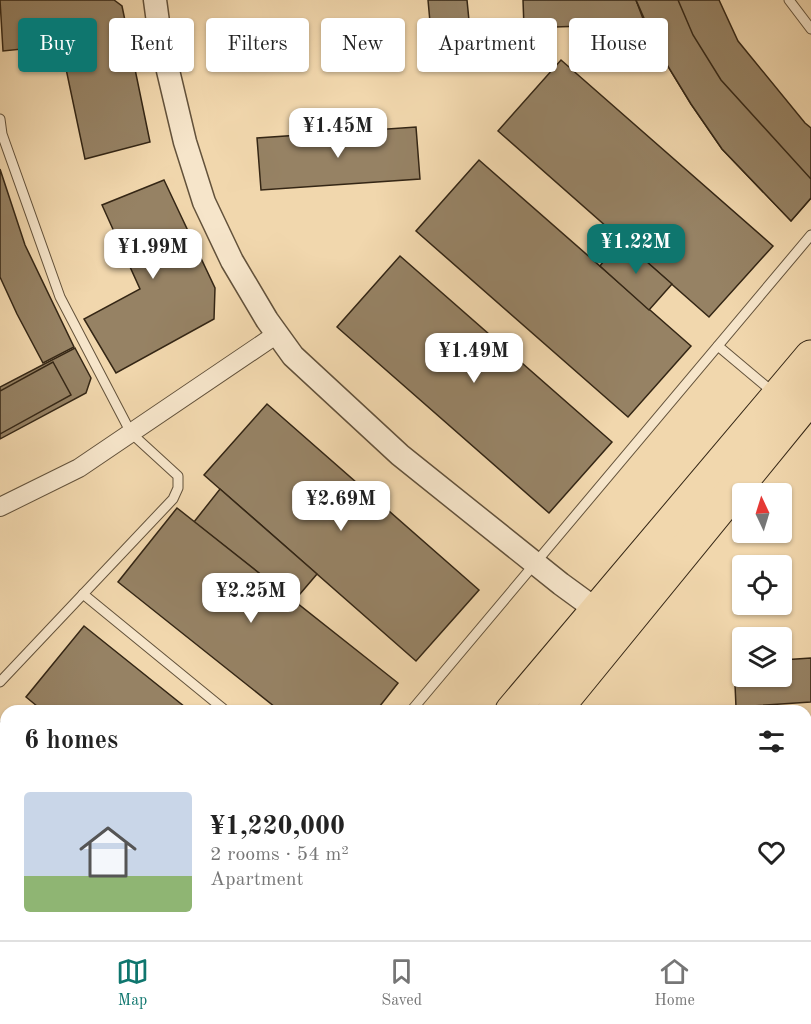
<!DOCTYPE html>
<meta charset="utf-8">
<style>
:root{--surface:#fff;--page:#f6f6f6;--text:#222;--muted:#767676;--line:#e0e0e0;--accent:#0f766e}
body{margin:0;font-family:"Old Standard TT",serif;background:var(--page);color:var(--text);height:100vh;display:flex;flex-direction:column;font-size:22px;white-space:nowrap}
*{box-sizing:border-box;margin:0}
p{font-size:20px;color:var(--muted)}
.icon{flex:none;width:33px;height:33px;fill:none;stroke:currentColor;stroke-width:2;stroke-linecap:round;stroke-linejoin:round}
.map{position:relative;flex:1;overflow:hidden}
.panel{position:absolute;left:0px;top:705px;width:812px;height:236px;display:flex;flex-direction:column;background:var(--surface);border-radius:18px 18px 0 0;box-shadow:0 2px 4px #0004}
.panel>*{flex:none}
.hud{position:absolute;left:18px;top:18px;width:776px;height:54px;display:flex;gap:12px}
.needle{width:39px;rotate:356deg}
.buttons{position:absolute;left:732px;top:483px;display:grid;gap:12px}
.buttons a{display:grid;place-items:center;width:60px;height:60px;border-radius:6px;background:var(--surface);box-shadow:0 2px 4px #0004;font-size:30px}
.price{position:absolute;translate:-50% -51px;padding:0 14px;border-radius:12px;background:#fff;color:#222;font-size:20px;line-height:39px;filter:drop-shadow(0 2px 3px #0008)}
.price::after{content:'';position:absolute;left:50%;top:36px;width:18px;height:14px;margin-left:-9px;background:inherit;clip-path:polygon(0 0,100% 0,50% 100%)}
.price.current{background:var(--accent);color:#fff}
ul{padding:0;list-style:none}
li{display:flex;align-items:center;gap:18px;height:150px;padding:0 24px}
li+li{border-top:2px solid var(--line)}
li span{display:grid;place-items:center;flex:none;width:168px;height:120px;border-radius:6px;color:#555}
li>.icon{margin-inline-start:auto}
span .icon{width:72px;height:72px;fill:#fffc;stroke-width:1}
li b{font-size:26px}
h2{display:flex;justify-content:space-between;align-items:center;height:72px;padding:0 24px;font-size:26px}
.pill{padding:0 21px;border-radius:6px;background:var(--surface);box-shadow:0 2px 4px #0004;font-size:21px;line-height:54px}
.pill.current{background:var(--accent);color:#fff}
.menu{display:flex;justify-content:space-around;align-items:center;height:84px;border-top:2px solid var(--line);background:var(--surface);font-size:16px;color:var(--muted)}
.menu a{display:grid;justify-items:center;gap:3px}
.menu .current{color:var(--accent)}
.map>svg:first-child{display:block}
.building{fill:#968264;stroke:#342615;stroke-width:1.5}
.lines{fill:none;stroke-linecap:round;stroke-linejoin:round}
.service-casing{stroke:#63523b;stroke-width:11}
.minor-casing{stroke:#63523b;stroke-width:20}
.tertiary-casing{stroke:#63523b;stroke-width:25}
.motorway-casing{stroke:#342615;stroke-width:35}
.service{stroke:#f6e5ca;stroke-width:9}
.minor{stroke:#f6e5ca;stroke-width:18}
.tertiary{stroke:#f6e5ca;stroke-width:22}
.motorway{stroke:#f1d7ad;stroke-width:33}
</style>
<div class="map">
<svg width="811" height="940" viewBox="0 0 811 940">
<rect width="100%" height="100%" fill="#f1d7ad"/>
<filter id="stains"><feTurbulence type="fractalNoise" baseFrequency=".00333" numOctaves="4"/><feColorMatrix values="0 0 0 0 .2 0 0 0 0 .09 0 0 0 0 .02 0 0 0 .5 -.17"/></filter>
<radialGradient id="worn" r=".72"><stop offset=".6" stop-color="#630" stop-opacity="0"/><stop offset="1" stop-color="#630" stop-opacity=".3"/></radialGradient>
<g class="building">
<path d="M 0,0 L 114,0 L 122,6 L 150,142 L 85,159 L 61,45 L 3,51 Z"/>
<path d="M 428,0 L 467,0 L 473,62 L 434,66 Z"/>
<path d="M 523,0 L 636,0 L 645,24 L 524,28 Z"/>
<path d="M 636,0 L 719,0 L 738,41 L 805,123 L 811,128 L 811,198 L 791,221 L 722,149 L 691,104 L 658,50 Z"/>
<path d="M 636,0 L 678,0 L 693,35 L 721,80 L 811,179 L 811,198 L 791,221 L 722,149 L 691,104 L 658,50 Z"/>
<path d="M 561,60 L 773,246 L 709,317 L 498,131 Z"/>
<path d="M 416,127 L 420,179 L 261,190 L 257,138 Z"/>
<path d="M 479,160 L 691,346 L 628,417 L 416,231 Z"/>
<path d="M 0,169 L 25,245 L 74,347 L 43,363 L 17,314 L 0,277 Z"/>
<path d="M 164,180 L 215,288 L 214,319 L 116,373 L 84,319 L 140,289 L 102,205 Z"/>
<path d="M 621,239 L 672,284 L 649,310 L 600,266 Z"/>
<path d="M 400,256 L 612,442 L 549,513 L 337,327 Z"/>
<path d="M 75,348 L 91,378 L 86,393 L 0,439 L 0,387 Z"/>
<path d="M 53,362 L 71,395 L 0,434 L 0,391 Z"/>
<path d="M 267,404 L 479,590 L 416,661 L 204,475 Z"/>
<path d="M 220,489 L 317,574 L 294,601 L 194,522 Z"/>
<path d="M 177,508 L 398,683 L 376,711 L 280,711 L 118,582 Z"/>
<path d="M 84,626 L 190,711 L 43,711 L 26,697 Z"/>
<path d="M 811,658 L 811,702 L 736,707 L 734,662 L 742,662 L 742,676 L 782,676 L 782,660 Z"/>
<path d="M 0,722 L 6,726 L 6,846 L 0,841 Z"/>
<path d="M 806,774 L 811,774 L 811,818 L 806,819 Z"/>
<path d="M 116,934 L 176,934 L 171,940 L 123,940 Z"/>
</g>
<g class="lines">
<defs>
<g id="service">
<path d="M 789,0 L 811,29"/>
<path d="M 0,119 L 2,134 L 60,297 L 131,433 L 178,476 L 178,488 L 173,499 L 0,682"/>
<path d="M 718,346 L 774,393"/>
<path d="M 83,594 L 226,711"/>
<path d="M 411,711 L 811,235"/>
<path d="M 0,875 L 6,880"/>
<path d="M 72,934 L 79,940"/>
<path d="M 218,940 L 223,934"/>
</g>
<g id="minor">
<path d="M 0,507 L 79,468 L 277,334"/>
<path d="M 806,882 L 811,880"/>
<path d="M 751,934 L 755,940"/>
<path d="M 676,940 L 685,934"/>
</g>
<path id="tertiary" d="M 155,0 L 160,37 L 185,142 L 204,202 L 232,261 L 267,320 L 293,356 L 400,455 L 561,584 L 598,611"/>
<g id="motorway">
<path d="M 512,711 L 811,357"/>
<path d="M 554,711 L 811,396"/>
<path d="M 315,940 L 320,934"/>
<path d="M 350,940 L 355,934"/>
</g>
</defs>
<use href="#service" class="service-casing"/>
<use href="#minor" class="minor-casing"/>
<use href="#tertiary" class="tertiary-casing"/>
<use href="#motorway" class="motorway-casing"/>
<use href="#service" class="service"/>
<use href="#minor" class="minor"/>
<use href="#tertiary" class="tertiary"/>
<use href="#motorway" class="motorway"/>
</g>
<rect width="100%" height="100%" filter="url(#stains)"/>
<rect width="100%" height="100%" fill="url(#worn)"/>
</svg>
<div class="buttons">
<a><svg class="needle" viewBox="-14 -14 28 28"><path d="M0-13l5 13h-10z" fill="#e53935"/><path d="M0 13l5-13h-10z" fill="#767676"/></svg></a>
<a><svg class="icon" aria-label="locate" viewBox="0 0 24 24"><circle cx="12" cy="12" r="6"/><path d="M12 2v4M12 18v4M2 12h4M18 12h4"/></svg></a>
<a><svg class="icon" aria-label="layers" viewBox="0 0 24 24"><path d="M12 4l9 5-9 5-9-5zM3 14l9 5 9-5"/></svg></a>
</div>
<b class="price" style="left:338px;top:159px">¥1.45M</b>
<b class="price current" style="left:636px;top:275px">¥1.22M</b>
<b class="price" style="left:153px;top:280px">¥1.99M</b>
<b class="price" style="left:474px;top:384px">¥1.49M</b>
<b class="price" style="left:341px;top:532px">¥2.69M</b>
<b class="price" style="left:251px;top:624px">¥2.25M</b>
<div class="hud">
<a class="pill current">Buy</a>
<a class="pill">Rent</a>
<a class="pill">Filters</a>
<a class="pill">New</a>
<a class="pill">Apartment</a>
<a class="pill">House</a>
</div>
<section class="panel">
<h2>6 homes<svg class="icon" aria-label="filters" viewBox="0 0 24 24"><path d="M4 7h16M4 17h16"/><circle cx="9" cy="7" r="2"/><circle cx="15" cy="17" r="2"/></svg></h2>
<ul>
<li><span style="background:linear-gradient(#c9d6e8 70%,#8fb573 0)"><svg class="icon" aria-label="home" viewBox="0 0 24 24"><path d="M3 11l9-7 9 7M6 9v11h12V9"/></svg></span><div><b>¥1,220,000</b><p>2 rooms · 54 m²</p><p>Apartment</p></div><svg class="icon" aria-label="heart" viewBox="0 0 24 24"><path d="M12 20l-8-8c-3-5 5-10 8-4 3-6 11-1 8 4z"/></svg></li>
</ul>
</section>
</div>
<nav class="menu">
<a class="current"><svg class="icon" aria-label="map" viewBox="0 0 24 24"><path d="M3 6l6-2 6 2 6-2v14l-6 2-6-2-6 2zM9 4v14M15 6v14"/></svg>Map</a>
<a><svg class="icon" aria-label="saved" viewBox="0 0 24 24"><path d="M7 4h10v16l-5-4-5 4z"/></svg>Saved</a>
<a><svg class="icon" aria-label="home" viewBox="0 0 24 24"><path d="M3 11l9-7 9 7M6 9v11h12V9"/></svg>Home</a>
</nav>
